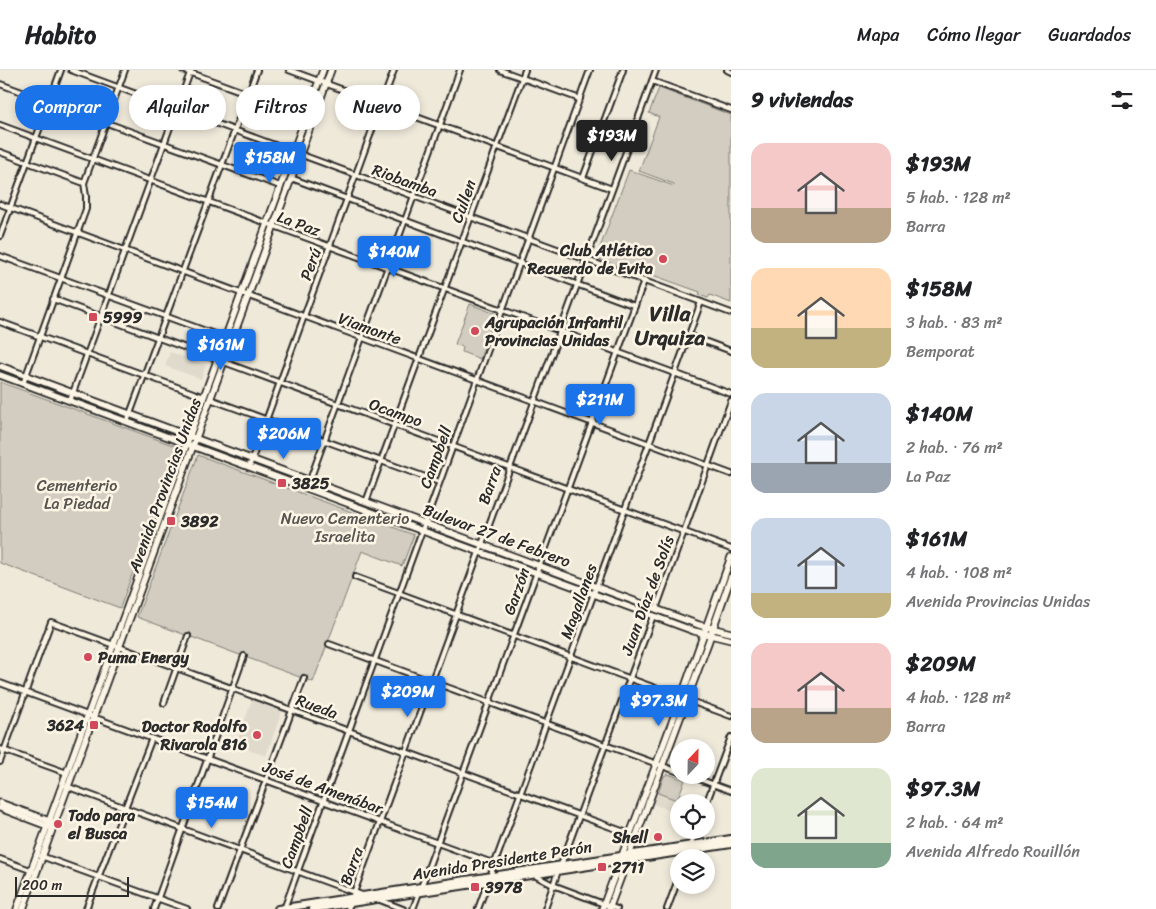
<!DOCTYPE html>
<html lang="es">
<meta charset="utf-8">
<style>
:root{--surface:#fff;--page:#f2f2f2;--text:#202124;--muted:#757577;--line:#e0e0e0;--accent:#1a73e8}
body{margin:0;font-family:Sriracha,sans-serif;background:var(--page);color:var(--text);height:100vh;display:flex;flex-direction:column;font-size:19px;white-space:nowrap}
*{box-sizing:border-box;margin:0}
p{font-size:16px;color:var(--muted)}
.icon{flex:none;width:28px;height:28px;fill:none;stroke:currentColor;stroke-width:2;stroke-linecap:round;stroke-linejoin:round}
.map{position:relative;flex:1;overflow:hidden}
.side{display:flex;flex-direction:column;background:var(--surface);width:425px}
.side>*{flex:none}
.banner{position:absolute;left:15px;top:15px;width:475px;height:45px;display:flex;gap:10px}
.needle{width:32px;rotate:22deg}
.buttons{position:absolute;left:670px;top:669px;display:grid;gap:10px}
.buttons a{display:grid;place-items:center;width:45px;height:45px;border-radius:50%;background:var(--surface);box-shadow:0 2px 8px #0003;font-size:25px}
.scale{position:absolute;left:15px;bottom:12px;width:114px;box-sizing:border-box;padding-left:5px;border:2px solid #2b2b2b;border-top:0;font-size:14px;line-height:18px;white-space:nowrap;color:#2b2b2b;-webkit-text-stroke:4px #fcf5e5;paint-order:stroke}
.price{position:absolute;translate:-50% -42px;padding:0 11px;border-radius:5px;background:var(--accent);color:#fff;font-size:16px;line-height:32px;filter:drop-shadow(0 1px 2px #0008)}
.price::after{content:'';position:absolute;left:50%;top:30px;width:15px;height:11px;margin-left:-8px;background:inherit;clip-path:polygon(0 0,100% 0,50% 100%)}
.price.active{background:#222;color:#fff}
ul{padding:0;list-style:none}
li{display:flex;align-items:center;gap:15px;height:125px;padding:0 20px}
li span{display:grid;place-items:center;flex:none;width:140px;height:100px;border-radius:15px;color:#555}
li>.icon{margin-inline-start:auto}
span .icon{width:60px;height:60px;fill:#fffc;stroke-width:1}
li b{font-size:21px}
h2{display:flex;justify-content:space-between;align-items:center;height:60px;padding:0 20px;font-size:21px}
.tag{padding:0 18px;border-radius:22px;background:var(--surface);box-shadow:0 2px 8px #0003;font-size:18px;line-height:45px}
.tag.active{background:var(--accent);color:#fff}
header{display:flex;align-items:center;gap:30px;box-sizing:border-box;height:70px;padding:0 25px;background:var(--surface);border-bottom:1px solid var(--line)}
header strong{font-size:24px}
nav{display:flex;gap:28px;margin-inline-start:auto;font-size:18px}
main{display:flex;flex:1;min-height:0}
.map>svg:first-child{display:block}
.built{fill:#e0dacc}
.green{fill:#d2cdc0;stroke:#7e7c76}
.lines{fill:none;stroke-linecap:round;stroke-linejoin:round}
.street-casing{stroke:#2b2b2b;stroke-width:8}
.secondary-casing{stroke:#2b2b2b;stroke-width:9}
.primary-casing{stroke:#2b2b2b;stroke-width:10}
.street{stroke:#fcf5e5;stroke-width:4}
.secondary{stroke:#fcf5e5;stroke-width:5.5}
.primary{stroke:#fcf5e5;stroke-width:6}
.poi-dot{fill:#d1495b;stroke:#fcf5e5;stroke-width:2}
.labels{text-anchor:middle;stroke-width:5;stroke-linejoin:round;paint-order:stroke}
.street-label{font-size:16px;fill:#2b2b2b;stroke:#fcf5e5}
.poi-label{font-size:16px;font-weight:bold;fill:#2b2b2b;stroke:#fcf5e5;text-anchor:start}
.park-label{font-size:16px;fill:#555450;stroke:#fcf5e5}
.district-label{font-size:21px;font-weight:bold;fill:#2b2b2b;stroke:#fcf5e5}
</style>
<header>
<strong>Habito</strong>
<nav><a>Mapa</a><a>Cómo llegar</a><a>Guardados</a></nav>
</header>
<main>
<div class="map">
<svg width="731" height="839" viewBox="0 0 731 839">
<rect width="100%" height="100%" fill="#efe9da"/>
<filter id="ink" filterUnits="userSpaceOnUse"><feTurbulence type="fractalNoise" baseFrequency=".02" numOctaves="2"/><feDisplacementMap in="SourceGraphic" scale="10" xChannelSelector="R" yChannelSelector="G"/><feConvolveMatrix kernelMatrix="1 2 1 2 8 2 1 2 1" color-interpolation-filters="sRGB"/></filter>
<g filter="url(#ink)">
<g class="built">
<path d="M 170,282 L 206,295 L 201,309 L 165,296 Z"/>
<path d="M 252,630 L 282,641 L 266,686 L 236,675 Z"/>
<path d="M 658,723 L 684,732 L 679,732 L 679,744 L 653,734 Z"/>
</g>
<g class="green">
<path d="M 659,18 L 731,45 L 731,233 L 710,225 L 708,228 L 699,225 L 700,222 L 633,198 L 632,201 L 596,188 L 629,100 L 674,116 L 674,114 L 639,101 L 659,47 L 649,43 Z"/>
<path d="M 470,234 L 496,244 L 480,289 L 462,282 L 463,277 L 455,274 Z"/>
<path d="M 0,312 L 178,377 L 120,538 L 0,493 Z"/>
<path d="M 198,385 L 414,465 L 402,496 L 362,481 L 313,612 L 137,547 Z"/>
<path d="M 668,704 L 685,710 L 677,730 L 658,723 L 664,706 Z"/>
</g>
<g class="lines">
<defs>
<g id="street">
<path d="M 71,0 L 731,243"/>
<path d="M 183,0 L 306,45"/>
<path d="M 289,0 L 612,119"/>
<path d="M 500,0 L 580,29"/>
<path d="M 727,0 L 731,2"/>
<path d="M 652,11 L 731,40"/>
<path d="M 0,14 L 280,116"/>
<path d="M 0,55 L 731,324"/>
<path d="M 0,82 L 84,113"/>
<path d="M 291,108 L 635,236"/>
<path d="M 583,108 L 623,0"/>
<path d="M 0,134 L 731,404"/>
<path d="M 0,166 L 61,0"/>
<path d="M 0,186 L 225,268"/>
<path d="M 53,229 L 731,479"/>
<path d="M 0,252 L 204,327"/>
<path d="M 688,265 L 731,281"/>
<path d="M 23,314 L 86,139 L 86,126 L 84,113 L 125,0"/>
<path d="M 210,329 L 439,412"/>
<path d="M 70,331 L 191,0"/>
<path d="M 127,352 L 257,0"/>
<path d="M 249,397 L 394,0"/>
<path d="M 307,418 L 460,0"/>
<path d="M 366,432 L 525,0"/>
<path d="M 355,507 L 731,646"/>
<path d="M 656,539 L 731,331"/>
<path d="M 329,574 L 679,702"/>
<path d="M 0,613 L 495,794"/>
<path d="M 164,633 L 188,566"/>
<path d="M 0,679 L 67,703"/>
<path d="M 0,692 L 51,552 L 630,764"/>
<path d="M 688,705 L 731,721"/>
<path d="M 66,716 L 362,825"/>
<path d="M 706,734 L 731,667"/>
<path d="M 41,786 L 187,839"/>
<path d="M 686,788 L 696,760"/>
<path d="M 0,789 L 33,801"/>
<path d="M 561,795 L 653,546"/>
<path d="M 534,805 L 553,815 L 617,839"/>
<path d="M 380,830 L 403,839"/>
<path d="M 86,839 L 152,668"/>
<path d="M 154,839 L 244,586"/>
<path d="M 218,839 L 304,608"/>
<path d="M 284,839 L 590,0"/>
<path d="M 348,839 L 656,0"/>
<path d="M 413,839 L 644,211"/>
<path d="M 478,839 L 701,232"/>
<path d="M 545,839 L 558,801"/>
<path d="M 667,839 L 679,807"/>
</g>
<g id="secondary">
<path d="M 0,296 L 699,555 L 731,563"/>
<path d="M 0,305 L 694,561 L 731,570"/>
<path d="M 0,733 L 52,752"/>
<path d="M 0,738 L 50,757"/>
<path d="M 17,839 L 323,0"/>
<path d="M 23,839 L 331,0"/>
<path d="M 602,839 L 681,628 L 731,487"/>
<path d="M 609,839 L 708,573 L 731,507"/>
</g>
<g id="primary">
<path d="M 278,839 L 731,769"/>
<path d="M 312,839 L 731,774"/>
</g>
</defs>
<use href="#street" class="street-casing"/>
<use href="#secondary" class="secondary-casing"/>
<use href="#primary" class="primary-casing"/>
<use href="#street" class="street"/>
<use href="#secondary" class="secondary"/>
<use href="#primary" class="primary"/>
</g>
</g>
<g class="poi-dot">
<circle cx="663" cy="189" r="5"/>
<rect x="88" y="242" width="10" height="10" rx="2.5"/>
<circle cx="475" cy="261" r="5"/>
<rect x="277" y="408" width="10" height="10" rx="2.5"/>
<rect x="166" y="446" width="10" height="10" rx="2.5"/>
<circle cx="88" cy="587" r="5"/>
<rect x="89" y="650" width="10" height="10" rx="2.5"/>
<circle cx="257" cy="665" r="5"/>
<circle cx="58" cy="754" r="5"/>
<circle cx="658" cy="767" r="5"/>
<rect x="597" y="792" width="10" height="10" rx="2.5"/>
<rect x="470" y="812" width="10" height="10" rx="2.5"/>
</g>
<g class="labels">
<g class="street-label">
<text transform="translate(405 110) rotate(20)" y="6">Riobamba</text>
<text transform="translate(463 131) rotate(-70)" y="6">Cullen</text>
<text transform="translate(299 153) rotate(20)" y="6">La Paz</text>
<text transform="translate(310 194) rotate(-70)" y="6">Perú</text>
<text transform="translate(370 258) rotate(20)" y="6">Viamonte</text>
<text transform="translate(396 342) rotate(20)" y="6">Ocampo</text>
<text transform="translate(435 387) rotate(-70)" y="6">Campbell</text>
<text transform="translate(164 415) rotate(-70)" y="6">Avenida Provincias Unidas</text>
<text transform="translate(489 415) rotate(-70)" y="6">Barra</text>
<text transform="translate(497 465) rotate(20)" y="6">Bulevar 27 de Febrero</text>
<text transform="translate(516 521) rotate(-70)" y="6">Garzón</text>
<text transform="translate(647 525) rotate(-70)" y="6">Juan Díaz de Solís</text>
<text transform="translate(578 531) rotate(-70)" y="6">Magallanes</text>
<text transform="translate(317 636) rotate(20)" y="6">Rueda</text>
<text transform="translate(323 717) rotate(20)" y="6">José de Amenábar</text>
<text transform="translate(296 767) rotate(-70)" y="6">Campbell</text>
<text transform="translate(502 790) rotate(-9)" y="6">Avenida Presidente Perón</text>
<text transform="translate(351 796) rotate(-70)" y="6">Barra</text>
</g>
<g class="poi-label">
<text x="653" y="186" text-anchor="end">Club Atlético<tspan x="653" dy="18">Recuerdo de Evita</tspan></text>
<text x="103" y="253">5999</text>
<text x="485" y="258">Agrupación Infantil<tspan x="485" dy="18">Provincias Unidas</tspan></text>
<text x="292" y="419">3825</text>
<text x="181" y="457">3892</text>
<text x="98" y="593">Puma Energy</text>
<text x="84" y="661" text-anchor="end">3624</text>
<text x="247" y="662" text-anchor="end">Doctor Rodolfo<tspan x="247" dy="18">Rivarola 816</tspan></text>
<text x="68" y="751">Todo para<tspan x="68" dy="18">el Busca</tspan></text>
<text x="648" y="773" text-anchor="end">Shell</text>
<text x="612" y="803">2711</text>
<text x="485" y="823">3978</text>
</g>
<g class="park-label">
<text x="77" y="421">Cementerio<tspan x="77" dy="18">La Piedad</tspan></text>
<text x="345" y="454">Nuevo Cementerio<tspan x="345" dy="18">Israelita</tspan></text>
</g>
<g class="district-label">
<text x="670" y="251">Villa<tspan x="670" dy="24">Urquiza</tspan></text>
</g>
</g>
</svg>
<div class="buttons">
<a><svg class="needle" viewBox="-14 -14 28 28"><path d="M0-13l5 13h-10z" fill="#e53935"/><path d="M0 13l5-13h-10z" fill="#757577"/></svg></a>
<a><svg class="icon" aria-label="locate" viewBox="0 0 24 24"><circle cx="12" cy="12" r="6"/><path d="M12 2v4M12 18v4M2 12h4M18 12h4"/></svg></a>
<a><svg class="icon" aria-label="layers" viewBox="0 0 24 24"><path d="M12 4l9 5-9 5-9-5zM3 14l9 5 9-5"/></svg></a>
</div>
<div class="scale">200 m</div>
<b class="price active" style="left:612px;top:92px">$193M</b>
<b class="price" style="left:270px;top:114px">$158M</b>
<b class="price" style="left:394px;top:208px">$140M</b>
<b class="price" style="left:221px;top:301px">$161M</b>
<b class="price" style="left:600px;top:356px">$211M</b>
<b class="price" style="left:284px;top:390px">$206M</b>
<b class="price" style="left:408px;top:648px">$209M</b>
<b class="price" style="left:659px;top:657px">$97.3M</b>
<b class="price" style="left:212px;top:759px">$154M</b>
<div class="banner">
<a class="tag active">Comprar</a>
<a class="tag">Alquilar</a>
<a class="tag">Filtros</a>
<a class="tag">Nuevo</a>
</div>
</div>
<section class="side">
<h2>9 viviendas<svg class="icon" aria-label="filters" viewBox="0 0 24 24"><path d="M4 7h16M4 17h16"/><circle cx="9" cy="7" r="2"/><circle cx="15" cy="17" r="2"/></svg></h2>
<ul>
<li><span style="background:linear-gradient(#f6c9c9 65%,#b9a48a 0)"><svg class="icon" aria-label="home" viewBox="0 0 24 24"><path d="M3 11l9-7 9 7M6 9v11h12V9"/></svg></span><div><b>$193M</b><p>5 hab. · 128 m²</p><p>Barra</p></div></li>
<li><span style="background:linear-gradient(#ffd9b3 60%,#c2b280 0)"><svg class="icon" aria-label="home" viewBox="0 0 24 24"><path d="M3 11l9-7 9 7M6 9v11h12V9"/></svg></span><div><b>$158M</b><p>3 hab. · 83 m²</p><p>Bemporat</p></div></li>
<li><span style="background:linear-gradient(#c9d6e8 70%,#9aa5b1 0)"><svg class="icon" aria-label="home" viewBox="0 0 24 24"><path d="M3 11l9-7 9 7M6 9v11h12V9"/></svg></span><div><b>$140M</b><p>2 hab. · 76 m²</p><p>La Paz</p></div></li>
<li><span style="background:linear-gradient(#c9d6e8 75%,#c2b280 0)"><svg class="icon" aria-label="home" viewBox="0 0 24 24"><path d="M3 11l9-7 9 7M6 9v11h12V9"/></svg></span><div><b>$161M</b><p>4 hab. · 108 m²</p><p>Avenida Provincias Unidas</p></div></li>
<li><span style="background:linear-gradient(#f6c9c9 65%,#b9a48a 0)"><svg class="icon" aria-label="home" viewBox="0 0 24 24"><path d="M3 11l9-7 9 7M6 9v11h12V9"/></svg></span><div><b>$209M</b><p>4 hab. · 128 m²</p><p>Barra</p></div></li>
<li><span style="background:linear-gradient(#dfe7d0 75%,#7fa58c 0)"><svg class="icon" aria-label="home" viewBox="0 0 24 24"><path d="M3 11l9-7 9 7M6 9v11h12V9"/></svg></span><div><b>$97.3M</b><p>2 hab. · 64 m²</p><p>Avenida Alfredo Rouillón</p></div></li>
</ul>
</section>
</main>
